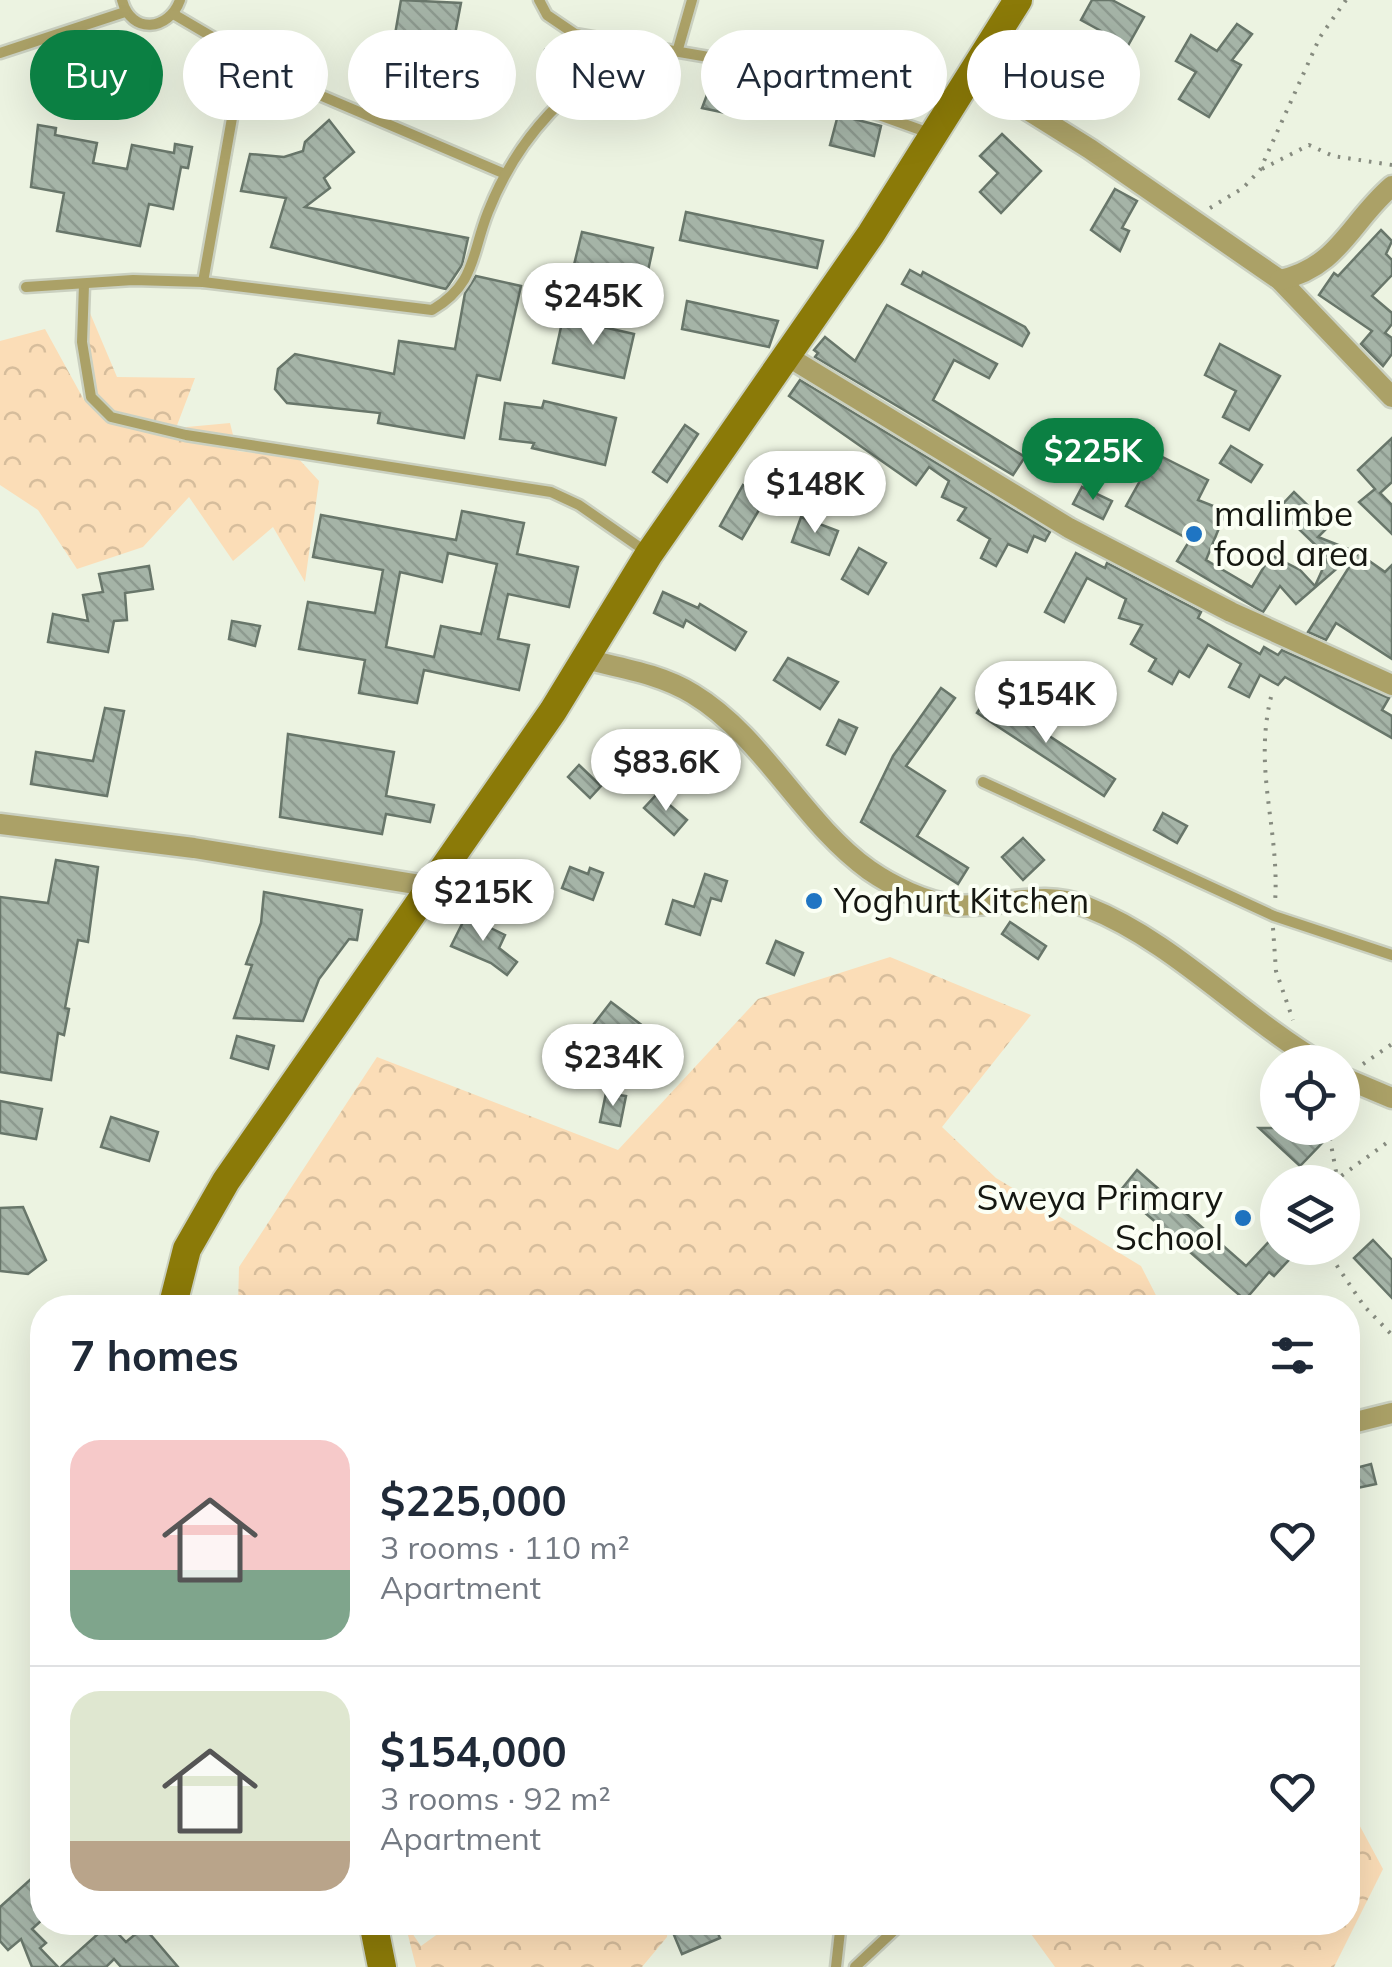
<!DOCTYPE html>
<meta charset="utf-8">
<style>
:root{--surface:#fff;--page:#f6f6f7;--text:#1f2937;--muted:#747a83;--line:#e0e1e3;--accent:#0b8043}
body{margin:0;font-family:Mulish,sans-serif;background:var(--page);color:var(--text);height:100vh;display:flex;flex-direction:column;font-size:38px;white-space:nowrap}
*{box-sizing:border-box;margin:0}
p{font-size:32px;color:var(--muted)}
.icon{flex:none;width:55px;height:55px;fill:none;stroke:currentColor;stroke-width:2;stroke-linecap:round;stroke-linejoin:round}
.map{position:relative;flex:1;overflow:hidden}
.sheet{position:absolute;left:30px;top:1295px;width:1330px;height:640px;display:flex;flex-direction:column;background:var(--surface);border-radius:40px;box-shadow:0 10px 40px #0002}
.sheet>*{flex:none}
.guide{position:absolute;left:30px;top:30px;width:1332px;height:90px;display:flex;gap:20px}
.fabs{position:absolute;left:1260px;top:1045px;display:grid;gap:20px}
.fabs a{display:grid;place-items:center;width:100px;height:100px;border-radius:50%;background:var(--surface);box-shadow:0 10px 40px #0002;font-size:50px}
.price{position:absolute;translate:-50% -85px;padding:0 22px;border-radius:35px;background:#fff;color:#222;font-size:32px;line-height:65px;filter:drop-shadow(0 2px 5px #0008)}
.price::after{content:'';position:absolute;left:50%;top:60px;width:30px;height:22px;margin-left:-15px;background:inherit;clip-path:polygon(0 0,100% 0,50% 100%)}
.price.selected{background:var(--accent);color:#fff}
ul{padding:0;list-style:none}
li{display:flex;align-items:center;gap:30px;height:250px;padding:0 40px}
li+li{border-top:2px solid var(--line)}
li span{display:grid;place-items:center;flex:none;width:280px;height:200px;border-radius:30px;color:#555}
li>.icon{margin-inline-start:auto}
span .icon{width:120px;height:120px;fill:#fffc;stroke-width:1}
li b{font-size:42px}
h2{display:flex;justify-content:space-between;align-items:center;height:120px;padding:0 40px;font-size:42px}
.pill{padding:0 35px;border-radius:45px;background:var(--surface);box-shadow:0 10px 40px #0002;font-size:35px;line-height:90px}
.pill.selected{background:var(--accent);color:#fff}
.map>svg:first-child{display:block}
.forest{fill:url(#forest-crowns)}
.building{fill:url(#building-back-hatch);stroke:#68766a;stroke-width:2.5;fill-rule:evenodd}
.lines{fill:none;stroke-linecap:round;stroke-linejoin:round}
.lane-casing{stroke:#cad0c0;stroke-width:15}
.street-casing{stroke:#cad0c0;stroke-width:25}
.secondary-casing{stroke:#cad0c0;stroke-width:32}
.path{stroke:#868b7f;stroke-width:4;stroke-dasharray:2.5 8;stroke-linecap:butt}
.lane{stroke:#aba167;stroke-width:10}
.street{stroke:#aba167;stroke-width:20}
.secondary{stroke:#8b7a08;stroke-width:28}
.poi-dot{fill:#1f75c3;stroke:#fbfff4;stroke-width:4}
.labels{text-anchor:middle;stroke-width:8;stroke-linejoin:round;paint-order:stroke}
.poi-label{font-size:35px;fill:#151711;stroke:#fbfff4;text-anchor:start}
</style>
<div class="map">
<svg width="1392" height="1967" viewBox="0 0 1392 1967">
<defs>
<pattern id="forest-crowns" width="20" height="18" patternUnits="userSpaceOnUse" patternTransform="scale(2.5)"><rect width="20" height="18" fill="#fbddb7"/><path d="M2 6a3 3 0 1 1 6 0M12 15a3 3 0 1 1 6 0" fill="none" stroke="#d6bd9c"/></pattern>
<pattern id="building-back-hatch" width="6" height="6" patternUnits="userSpaceOnUse" patternTransform="scale(2.5)"><rect width="6" height="6" fill="#a5b4a7"/><path d="M-1 5l2 2M0 0l6 6M5-1l2 2" fill="none" stroke="#8d9a8f"/></pattern>
</defs>
<rect width="100%" height="100%" fill="#ecf3e1"/>
<g class="forest">
<path d="M 90,313 L 117,377 L 195,378 L 176,428 L 230,423 L 237,451 L 297,457 L 319,481 L 305,582 L 273,527 L 233,561 L 189,497 L 143,547 L 77,569 L 38,510 L 0,485 L 0,341 L 45,329 L 84,400 Z"/>
<path d="M 890,957 L 1031,1015 L 942,1127 L 996,1178 L 1141,1266 L 1162,1307 L 238,1307 L 239,1267 L 377,1057 L 618,1150 L 758,999 Z"/>
<path d="M 1348,1804 L 1383,1869 L 1334,1967 L 1055,1967 L 1023,1923 L 1348,1922 Z"/>
<path d="M 405,1923 L 421,1946 L 453,1923 L 668,1923 L 667,1937 L 642,1967 L 416,1967 Z"/>
</g>
<g class="building">
<path d="M 401,0 L 461,3 L 448,71 L 432,68 L 410,118 L 376,102 L 390,63 Z"/>
<path d="M 1092,0 L 1112,0 L 1144,17 L 1116,67 L 1089,52 L 1101,31 L 1081,20 Z"/>
<path d="M 1237,24 L 1252,34 L 1232,60 L 1241,65 L 1209,117 L 1179,99 L 1196,72 L 1176,61 L 1191,35 L 1217,51 Z"/>
<path d="M 557,47 L 587,53 L 583,72 L 577,77 L 541,70 L 545,50 L 556,53 Z"/>
<path d="M 714,76 L 754,86 L 745,117 L 702,108 Z"/>
<path d="M 838,115 L 881,126 L 874,156 L 830,145 Z"/>
<path d="M 329,120 L 354,152 L 324,178 L 330,188 L 305,207 L 468,238 L 462,265 L 446,289 L 271,247 L 286,198 L 241,191 L 250,154 L 284,157 L 303,151 L 305,142 Z"/>
<path d="M 38,125 L 56,128 L 55,135 L 97,143 L 93,163 L 127,169 L 132,145 L 174,153 L 175,144 L 192,147 L 188,168 L 181,167 L 173,209 L 149,204 L 140,246 L 57,231 L 64,193 L 31,187 Z"/>
<path d="M 1002,134 L 1041,171 L 1001,213 L 980,192 L 998,173 L 980,156 Z"/>
<path d="M 1115,189 L 1137,201 L 1122,228 L 1129,231 L 1120,251 L 1091,230 Z"/>
<path d="M 686,212 L 823,241 L 817,268 L 680,240 Z"/>
<path d="M 1381,230 L 1392,241 L 1386,254 L 1392,260 L 1392,275 L 1372,296 L 1392,313 L 1392,324 L 1385,333 L 1392,338 L 1392,354 L 1383,366 L 1361,344 L 1372,331 L 1319,295 L 1334,273 L 1338,276 Z"/>
<path d="M 582,232 L 653,248 L 644,289 L 572,273 Z"/>
<path d="M 910,270 L 921,276 L 923,272 L 1025,327 L 1029,333 L 1022,346 L 902,284 Z"/>
<path d="M 476,276 L 521,286 L 500,380 L 477,375 L 464,438 L 378,423 L 380,413 L 287,403 L 275,389 L 278,369 L 295,354 L 394,374 L 399,341 L 455,349 L 465,293 Z"/>
<path d="M 687,301 L 778,321 L 769,347 L 682,329 Z"/>
<path d="M 887,305 L 997,364 L 989,378 L 954,360 L 933,400 L 1025,457 L 1013,475 L 815,357 L 818,353 L 814,350 L 825,337 L 855,361 Z"/>
<path d="M 563,318 L 634,334 L 624,378 L 553,363 Z"/>
<path d="M 1220,344 L 1280,376 L 1249,430 L 1223,417 L 1236,391 L 1205,375 Z"/>
<path d="M 800,380 L 1050,532 L 1045,541 L 1034,536 L 1027,552 L 1008,544 L 996,566 L 981,558 L 990,539 L 958,520 L 966,508 L 942,497 L 949,481 L 929,467 L 916,485 L 789,396 Z"/>
<path d="M 544,401 L 616,418 L 605,465 L 532,448 L 534,443 L 500,439 L 505,403 L 542,408 Z"/>
<path d="M 685,425 L 698,434 L 667,482 L 653,472 Z"/>
<path d="M 1109,430 L 1208,480 L 1198,500 L 1226,511 L 1206,560 L 1252,587 L 1271,555 L 1300,570 L 1315,586 L 1328,557 L 1278,509 L 1294,492 L 1329,526 L 1318,537 L 1356,552 L 1296,604 L 1280,586 L 1263,612 L 1177,561 L 1190,540 L 1126,506 L 1146,470 L 1103,448 Z"/>
<path d="M 1392,438 L 1392,482 L 1380,493 L 1392,505 L 1392,534 L 1359,502 L 1375,489 L 1358,470 Z"/>
<path d="M 1231,446 L 1262,465 L 1251,482 L 1220,463 Z"/>
<path d="M 743,485 L 766,498 L 742,539 L 720,526 Z"/>
<path d="M 1082,487 L 1112,501 L 1103,519 L 1073,504 Z"/>
<path d="M 462,511 L 524,523 L 517,554 L 578,567 L 569,607 L 508,594 L 498,639 L 529,645 L 519,690 L 424,670 L 417,703 L 359,693 L 365,660 L 299,649 L 308,602 L 375,613 L 383,570 L 313,557 L 321,515 L 456,540 ZM 448,553 L 497,564 L 481,634 L 441,626 L 434,657 L 386,647 L 400,572 L 442,582 Z"/>
<path d="M 801,517 L 838,531 L 829,555 L 792,542 Z"/>
<path d="M 859,548 L 886,563 L 868,594 L 842,579 Z"/>
<path d="M 1076,553 L 1105,568 L 1107,563 L 1201,612 L 1198,618 L 1260,654 L 1264,647 L 1278,655 L 1282,650 L 1389,698 L 1382,710 L 1392,716 L 1392,738 L 1285,677 L 1278,685 L 1260,675 L 1249,697 L 1229,687 L 1241,664 L 1208,645 L 1189,677 L 1179,671 L 1172,684 L 1149,671 L 1156,659 L 1131,644 L 1142,625 L 1119,618 L 1126,599 L 1087,578 L 1064,622 L 1045,612 Z"/>
<path d="M 1358,553 L 1385,572 L 1392,565 L 1392,659 L 1336,623 L 1326,640 L 1308,632 Z"/>
<path d="M 149,566 L 153,589 L 125,593 L 127,620 L 114,621 L 108,652 L 48,642 L 53,614 L 88,621 L 83,595 L 103,592 L 99,574 Z"/>
<path d="M 663,592 L 698,608 L 700,604 L 746,632 L 735,650 L 686,620 L 683,627 L 654,613 Z"/>
<path d="M 232,621 L 260,626 L 255,646 L 229,639 Z"/>
<path d="M 788,658 L 838,682 L 820,709 L 774,680 Z"/>
<path d="M 941,688 L 955,698 L 906,766 L 945,791 L 917,836 L 968,868 L 958,884 L 861,822 L 893,756 Z"/>
<path d="M 988,696 L 1115,779 L 1104,796 L 977,713 Z"/>
<path d="M 105,708 L 124,711 L 107,796 L 31,784 L 36,752 L 93,761 Z"/>
<path d="M 839,720 L 857,728 L 845,754 L 827,745 Z"/>
<path d="M 288,734 L 394,752 L 386,796 L 434,805 L 430,822 L 386,814 L 382,834 L 280,817 Z"/>
<path d="M 579,765 L 601,786 L 590,798 L 568,777 Z"/>
<path d="M 657,794 L 687,820 L 674,835 L 644,808 Z"/>
<path d="M 1163,813 L 1187,826 L 1177,843 L 1154,830 Z"/>
<path d="M 1023,838 L 1044,860 L 1023,880 L 1002,857 Z"/>
<path d="M 56,860 L 98,867 L 88,942 L 78,940 L 65,1008 L 69,1009 L 64,1035 L 58,1033 L 51,1080 L 0,1072 L 0,897 L 48,903 Z"/>
<path d="M 570,867 L 588,874 L 590,868 L 603,873 L 593,900 L 562,888 Z"/>
<path d="M 705,874 L 727,881 L 721,901 L 711,898 L 700,935 L 666,924 L 673,900 L 694,907 Z"/>
<path d="M 264,892 L 362,910 L 357,940 L 349,939 L 319,979 L 303,1021 L 234,1018 L 252,965 L 246,964 L 261,923 Z"/>
<path d="M 466,916 L 505,935 L 499,948 L 517,962 L 507,975 L 491,963 L 451,946 Z"/>
<path d="M 1010,922 L 1046,946 L 1038,959 L 1002,934 Z"/>
<path d="M 776,941 L 803,953 L 794,975 L 767,963 Z"/>
<path d="M 611,1002 L 643,1026 L 632,1041 L 649,1054 L 635,1072 L 622,1062 L 626,1057 L 590,1029 Z"/>
<path d="M 237,1036 L 274,1046 L 268,1069 L 231,1058 Z"/>
<path d="M 606,1093 L 626,1096 L 620,1126 L 600,1122 Z"/>
<path d="M 0,1101 L 42,1109 L 36,1139 L 0,1133 Z"/>
<path d="M 111,1117 L 158,1132 L 149,1161 L 101,1147 Z"/>
<path d="M 1259,1128 L 1310,1128 L 1324,1141 L 1300,1166 Z"/>
<path d="M 1137,1170 L 1246,1266 L 1278,1232 L 1278,1248 L 1300,1248 L 1274,1276 L 1269,1272 L 1245,1300 L 1120,1191 Z"/>
<path d="M 23,1207 L 46,1260 L 28,1274 L 0,1271 L 0,1208 Z"/>
<path d="M 1373,1240 L 1392,1260 L 1392,1298 L 1354,1258 Z"/>
<path d="M 1371,1464 L 1376,1484 L 1348,1490 L 1348,1470 Z"/>
<path d="M 42,1869 L 42,1920 L 32,1929 L 46,1943 L 40,1948 L 58,1967 L 32,1967 L 21,1939 L 8,1950 L 0,1941 L 0,1907 Z"/>
<path d="M 684,1922 L 713,1922 L 720,1938 L 682,1954 L 671,1928 Z"/>
<path d="M 109,1924 L 126,1942 L 144,1927 L 178,1967 L 121,1967 L 114,1959 L 106,1967 L 61,1967 Z"/>
</g>
<g class="lines">
<defs>
<g id="lane">
<path d="M 122,0 C 131,35 169,31 180,0"/>
<path d="M 539,0 L 547,15 L 575,34 L 726,60 L 932,134"/>
<path d="M 175,15 L 289,82 L 505,174"/>
<path d="M 678,49 L 692,0"/>
<path d="M 0,53 L 125,12"/>
<path d="M 235,101 L 289,82"/>
<path d="M 203,282 L 235,101 L 238,55"/>
<path d="M 84,285 L 82,342 L 91,397 L 111,417 L 186,435 L 551,492 L 579,505 L 648,553"/>
<path d="M 26,287 L 133,280 L 203,282 L 432,310 C 476,284 471,255 488,212 C 517,138 571,79 644,46"/>
<path d="M 983,782 L 1274,916 L 1392,955"/>
<path d="M 836,1967 L 841,1922"/>
<path d="M 855,1967 L 903,1922"/>
</g>
<g id="street">
<path d="M 970,74 L 1090,149 L 1280,280 L 1392,397"/>
<path d="M 1280,280 C 1339,267 1350,222 1392,186"/>
<path d="M 787,356 L 1069,528 L 1231,612 L 1392,685"/>
<path d="M 585,659 C 621,668 661,674 693,694 C 764,737 802,822 869,870 C 892,886 925,902 953,905 C 1000,909 1040,888 1087,907 C 1173,941 1240,1015 1319,1062"/>
<path d="M 0,824 L 194,848 L 433,887"/>
<path d="M 1342,1077 L 1392,1098"/>
<path d="M 1348,1424 L 1392,1413"/>
</g>
<g id="secondary">
<path d="M 172,1308 L 187,1249 L 226,1181 L 553,711 L 649,554 L 871,234 L 1018,0"/>
<path d="M 373,1922 L 382,1967"/>
</g>
</defs>
<use href="#lane" class="lane-casing"/>
<use href="#street" class="street-casing"/>
<use href="#secondary" class="secondary-casing"/>
<g class="path">
<path d="M 1262,169 L 1309,145 L 1333,156 L 1392,165"/>
<path d="M 1210,208 L 1243,188 L 1260,170 L 1320,37 L 1346,0"/>
<path d="M 1271,697 C 1253,771 1280,829 1275,903"/>
<path d="M 1273,928 L 1276,971 L 1293,1020"/>
<path d="M 1363,1064 L 1392,1044"/>
<path d="M 1328,1128 L 1337,1177"/>
<path d="M 1333,1182 L 1392,1139"/>
<path d="M 1325,1248 L 1364,1306 L 1392,1335"/>
</g>
<use href="#lane" class="lane"/>
<use href="#street" class="street"/>
<use href="#secondary" class="secondary"/>
</g>
<g class="poi-dot">
<circle cx="1194" cy="534" r="10"/>
<circle cx="814" cy="901" r="10"/>
<circle cx="1243" cy="1218" r="10"/>
</g>
<g class="labels">
<g class="poi-label">
<text x="1214" y="526">malimbe<tspan x="1214" dy="40">food area</tspan></text>
<text x="834" y="913">Yoghurt Kitchen</text>
<text x="1223" y="1210" text-anchor="end">Sweya Primary<tspan x="1223" dy="40">School</tspan></text>
</g>
</g>
</svg>
<div class="fabs">
<a><svg class="icon" aria-label="locate" viewBox="0 0 24 24"><circle cx="12" cy="12" r="6"/><path d="M12 2v4M12 18v4M2 12h4M18 12h4"/></svg></a>
<a><svg class="icon" aria-label="layers" viewBox="0 0 24 24"><path d="M12 4l9 5-9 5-9-5zM3 14l9 5 9-5"/></svg></a>
</div>
<b class="price" style="left:593px;top:348px">$245K</b>
<b class="price selected" style="left:1093px;top:503px">$225K</b>
<b class="price" style="left:815px;top:536px">$148K</b>
<b class="price" style="left:1046px;top:746px">$154K</b>
<b class="price" style="left:666px;top:814px">$83.6K</b>
<b class="price" style="left:483px;top:944px">$215K</b>
<b class="price" style="left:613px;top:1109px">$234K</b>
<div class="guide">
<a class="pill selected">Buy</a>
<a class="pill">Rent</a>
<a class="pill">Filters</a>
<a class="pill">New</a>
<a class="pill">Apartment</a>
<a class="pill">House</a>
</div>
<section class="sheet">
<h2>7 homes<svg class="icon" aria-label="filters" viewBox="0 0 24 24"><path d="M4 7h16M4 17h16"/><circle cx="9" cy="7" r="2"/><circle cx="15" cy="17" r="2"/></svg></h2>
<ul>
<li><span style="background:linear-gradient(#f6c9c9 65%,#7fa58c 0)"><svg class="icon" aria-label="home" viewBox="0 0 24 24"><path d="M3 11l9-7 9 7M6 9v11h12V9"/></svg></span><div><b>$225,000</b><p>3 rooms · 110 m²</p><p>Apartment</p></div><svg class="icon" aria-label="heart" viewBox="0 0 24 24"><path d="M12 20l-8-8c-3-5 5-10 8-4 3-6 11-1 8 4z"/></svg></li>
<li><span style="background:linear-gradient(#dfe7d0 75%,#b9a48a 0)"><svg class="icon" aria-label="home" viewBox="0 0 24 24"><path d="M3 11l9-7 9 7M6 9v11h12V9"/></svg></span><div><b>$154,000</b><p>3 rooms · 92 m²</p><p>Apartment</p></div><svg class="icon" aria-label="heart" viewBox="0 0 24 24"><path d="M12 20l-8-8c-3-5 5-10 8-4 3-6 11-1 8 4z"/></svg></li>
</ul>
</section>
</div>
